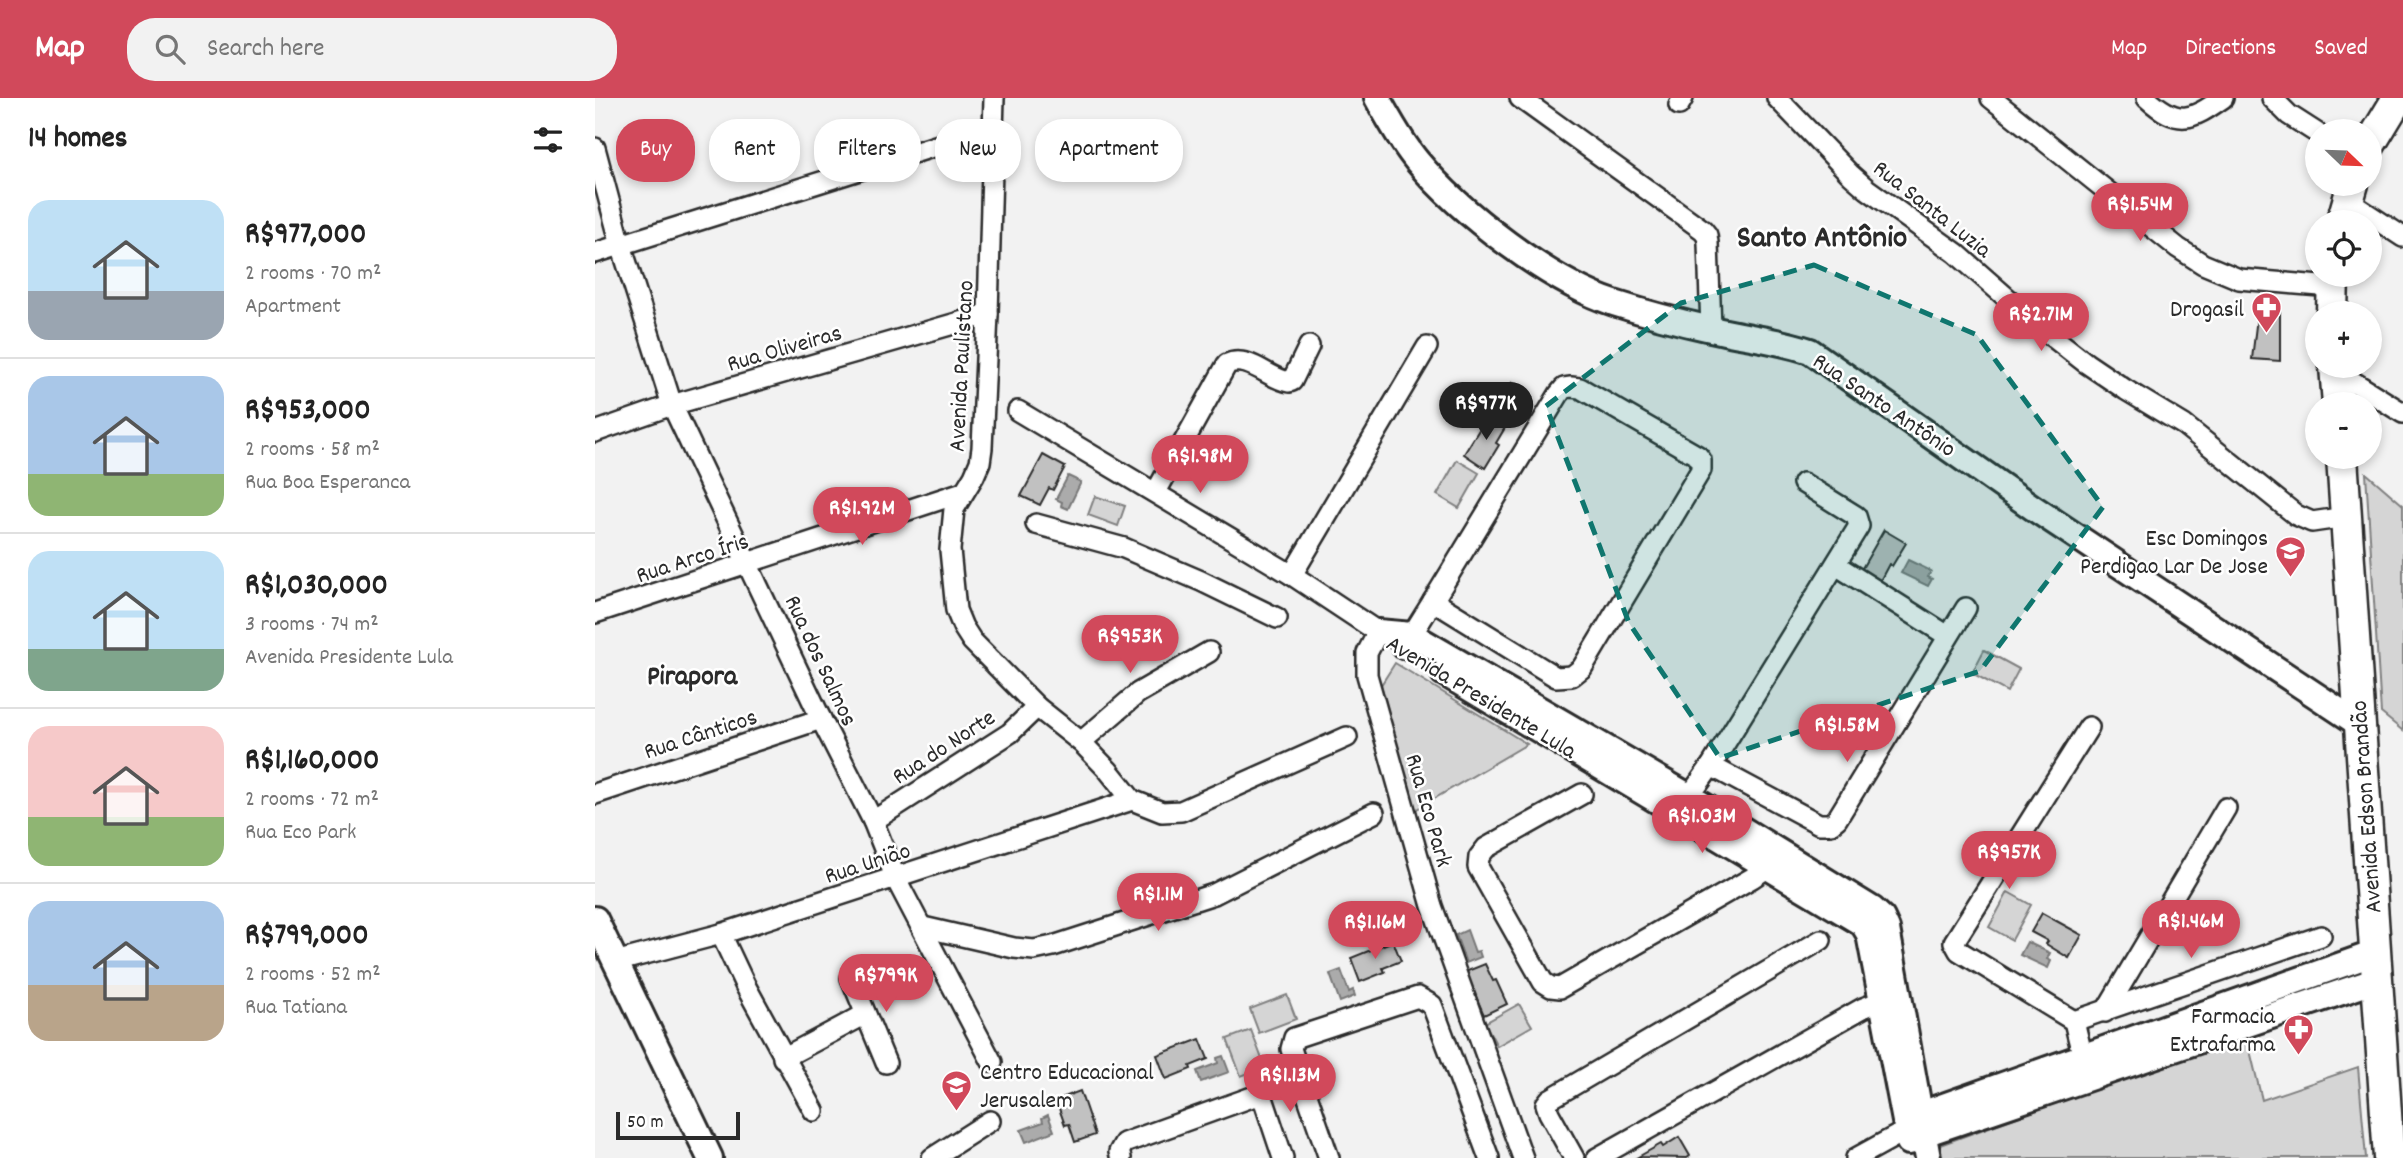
<!DOCTYPE html>
<meta charset="utf-8">
<style>
:root{--surface:#fff;--page:#f2f2f2;--text:#222;--muted:#767676;--line:#e0e0e0;--accent:#d1495b}
body{margin:0;font-family:Dekko,sans-serif;background:var(--page);color:var(--text);height:100vh;display:flex;flex-direction:column;font-size:26px;white-space:nowrap}
*{box-sizing:border-box;margin:0}
p{font-size:23px;color:var(--muted)}
.icon{flex:none;width:38px;height:38px;fill:none;stroke:currentColor;stroke-width:2;stroke-linecap:round;stroke-linejoin:round}
.map{position:relative;flex:1;overflow:hidden}
.details{display:flex;flex-direction:column;background:var(--surface);width:595px}
.details>*{flex:none}
.top-card{position:absolute;left:21px;top:21px;width:665px;height:63px;display:flex;gap:14px}
.needle{width:46px;rotate:113deg}
.fabs{position:absolute;left:1710px;top:21px;display:grid;gap:14px}
.fabs a{display:grid;place-items:center;width:77px;height:77px;border-radius:50%;background:var(--surface);box-shadow:0 4px 10px #0003;font-size:35px}
.scale{position:absolute;left:21px;bottom:18px;width:124px;box-sizing:border-box;padding-left:7px;border:4px solid #2b2b2b;border-top:0;font-size:19px;line-height:24px;white-space:nowrap;color:#2b2b2b;-webkit-text-stroke:5px #fff;paint-order:stroke}
.price{position:absolute;translate:-50% -60px;padding:0 16px;border-radius:24px;background:var(--accent);color:#fff;font-size:23px;line-height:46px;filter:drop-shadow(0 2px 4px #0008)}
.price::after{content:'';position:absolute;left:50%;top:42px;width:21px;height:16px;margin-left:-10px;background:inherit;clip-path:polygon(0 0,100% 0,50% 100%)}
.price.current{background:#222;color:#fff}
ul{padding:0;list-style:none}
li{display:flex;align-items:center;gap:21px;height:175px;padding:0 28px}
li+li{border-top:2px solid var(--line)}
li span{display:grid;place-items:center;flex:none;width:196px;height:140px;border-radius:21px;color:#555}
li>.icon{margin-inline-start:auto}
span .icon{width:84px;height:84px;fill:#fffc;stroke-width:1}
li b{font-size:30px}
h2{display:flex;justify-content:space-between;align-items:center;height:84px;padding:0 28px;font-size:30px}
.chip{padding:0 24px;border-radius:28px;background:var(--surface);box-shadow:0 4px 10px #0003;font-size:24px;line-height:63px}
.chip.current{background:var(--accent);color:#fff}
header{display:flex;align-items:center;gap:42px;box-sizing:border-box;height:98px;padding:0 35px;background:var(--accent);color:#fff}
header strong{font-size:33px}
nav{display:flex;gap:38px;margin-inline-start:auto;font-size:24px}
.search{width:490px;height:63px;background:var(--page);display:flex;align-items:center;gap:18px;box-sizing:border-box;padding:0 24px;border-radius:28px;color:var(--muted);font-size:26px}
main{display:flex;flex:1;min-height:0}
.map>svg:first-child{display:block}
.green{fill:#d5d5d5;stroke:#808080;stroke-width:2}
.water{fill:#ababab;stroke:#787878;stroke-width:2}
.building{fill:#c1c1c1;stroke:#2b2b2b;stroke-width:2}
.lines{fill:none;stroke-linecap:round;stroke-linejoin:round}
.minor-casing{stroke:#2b2b2b;stroke-width:24}
.tertiary-casing{stroke:#2b2b2b;stroke-width:30}
.primary-casing{stroke:#2b2b2b;stroke-width:35}
.minor{stroke:#fff;stroke-width:19}
.tertiary{stroke:#fff;stroke-width:24}
.primary{stroke:#fff;stroke-width:30}
.marked{fill:#0f766e;fill-opacity:0.2;stroke:#0f766e;stroke-width:5;stroke-dasharray:14 9;stroke-linejoin:round}
.labels{text-anchor:middle;stroke-width:5;stroke-linejoin:round;paint-order:stroke}
.street-label{font-size:24px;fill:#2b2b2b;stroke:#fff}
.poi-label{font-size:24px;fill:#2b2b2b;stroke:#fff;text-anchor:end}
.quarter-label{font-size:28px;font-weight:bold;fill:#2b2b2b;stroke:#fff}
.district-label{font-size:32px;font-weight:bold;fill:#2b2b2b;stroke:#fff}
</style>
<header>
<strong>Map</strong>
<div class="search"><svg class="icon" aria-label="search" viewBox="0 0 24 24"><circle cx="10" cy="10" r="6"/><path d="M15 15l6 6"/></svg>Search here</div>
<nav><a>Map</a><a>Directions</a><a>Saved</a></nav>
</header>
<main>
<section class="details">
<h2>14 homes<svg class="icon" aria-label="filters" viewBox="0 0 24 24"><path d="M4 7h16M4 17h16"/><circle cx="9" cy="7" r="2"/><circle cx="15" cy="17" r="2"/></svg></h2>
<ul>
<li><span style="background:linear-gradient(#bfe0f5 65%,#9aa5b1 0)"><svg class="icon" aria-label="home" viewBox="0 0 24 24"><path d="M3 11l9-7 9 7M6 9v11h12V9"/></svg></span><div><b>R$977,000</b><p>2 rooms · 70 m²</p><p>Apartment</p></div></li>
<li><span style="background:linear-gradient(#a9c7e8 70%,#8fb573 0)"><svg class="icon" aria-label="home" viewBox="0 0 24 24"><path d="M3 11l9-7 9 7M6 9v11h12V9"/></svg></span><div><b>R$953,000</b><p>2 rooms · 58 m²</p><p>Rua Boa Esperanca</p></div></li>
<li><span style="background:linear-gradient(#bfe0f5 70%,#7fa58c 0)"><svg class="icon" aria-label="home" viewBox="0 0 24 24"><path d="M3 11l9-7 9 7M6 9v11h12V9"/></svg></span><div><b>R$1,030,000</b><p>3 rooms · 74 m²</p><p>Avenida Presidente Lula</p></div></li>
<li><span style="background:linear-gradient(#f6c9c9 65%,#8fb573 0)"><svg class="icon" aria-label="home" viewBox="0 0 24 24"><path d="M3 11l9-7 9 7M6 9v11h12V9"/></svg></span><div><b>R$1,160,000</b><p>2 rooms · 72 m²</p><p>Rua Eco Park</p></div></li>
<li><span style="background:linear-gradient(#a9c7e8 60%,#b9a48a 0)"><svg class="icon" aria-label="home" viewBox="0 0 24 24"><path d="M3 11l9-7 9 7M6 9v11h12V9"/></svg></span><div><b>R$799,000</b><p>2 rooms · 52 m²</p><p>Rua Tatiana</p></div></li>
</ul>
</section>
<div class="map">
<svg width="1808" height="1060" viewBox="0 0 1808 1060">
<rect width="100%" height="100%" fill="#f2f2f2"/>
<filter id="ink" filterUnits="userSpaceOnUse"><feTurbulence type="fractalNoise" baseFrequency=".0143" numOctaves="2"/><feDisplacementMap in="SourceGraphic" scale="14" xChannelSelector="R" yChannelSelector="G"/><feConvolveMatrix kernelMatrix="1 2 1 2 8 2 1 2 1" color-interpolation-filters="sRGB"/></filter>
<g filter="url(#ink)">
<g class="green">
<path d="M 862,362 L 884,375 L 864,410 L 842,397 Z"/>
<path d="M 1771,375 L 1808,407 L 1808,633 L 1786,615 Z"/>
<path d="M 500,398 L 530,408 L 523,428 L 493,417 Z"/>
<path d="M 1389,552 L 1424,571 L 1412,594 L 1377,575 Z"/>
<path d="M 800,565 L 932,646 L 820,712 L 786,587 Z"/>
<path d="M 1413,794 L 1436,807 L 1417,842 L 1394,829 Z"/>
<path d="M 692,897 L 701,921 L 664,935 L 655,911 Z"/>
<path d="M 924,906 L 937,928 L 902,948 L 890,925 Z"/>
<path d="M 656,932 L 670,969 L 646,978 L 632,941 Z"/>
<path d="M 1651,936 L 1667,1002 L 1763,969 L 1771,1060 L 1347,1060 L 1345,1047 Z"/>
</g>
<g class="water">
<path d="M 917,284 L 924,288 L 922,292 L 928,295 L 916,318 L 903,311 Z"/>
<path d="M 473,378 L 486,384 L 473,411 L 466,408 L 467,404 L 461,401 Z"/>
<path d="M 1313,462 L 1336,473 L 1333,479 L 1337,481 L 1333,488 L 1306,475 Z"/>
<path d="M 872,832 L 880,854 L 884,853 L 886,859 L 871,865 L 861,837 Z"/>
<path d="M 1432,844 L 1455,855 L 1452,861 L 1456,863 L 1453,870 L 1425,857 Z"/>
<path d="M 746,872 L 754,894 L 758,892 L 760,898 L 745,904 L 735,876 Z"/>
<path d="M 628,958 L 634,974 L 606,984 L 602,973 L 623,965 L 622,960 Z"/>
<path d="M 453,1017 L 459,1033 L 431,1044 L 426,1032 L 448,1024 L 447,1020 Z"/>
</g>
<g class="building">
<path d="M 1663,211 L 1685,214 L 1685,263 L 1657,261 Z"/>
<path d="M 893,317 L 911,328 L 901,345 L 904,347 L 890,370 L 869,356 Z"/>
<path d="M 448,357 L 470,369 L 458,392 L 454,390 L 445,407 L 426,398 Z"/>
<path d="M 1289,432 L 1311,445 L 1297,468 L 1294,466 L 1285,483 L 1266,472 Z"/>
<path d="M 1447,815 L 1487,837 L 1474,860 L 1451,846 L 1453,843 L 1436,834 Z"/>
<path d="M 798,843 L 806,863 L 788,870 L 790,874 L 765,884 L 756,860 Z"/>
<path d="M 890,866 L 898,883 L 901,882 L 912,906 L 889,917 L 870,874 Z"/>
<path d="M 605,941 L 613,961 L 595,968 L 596,971 L 571,981 L 562,957 Z"/>
<path d="M 485,993 L 500,1037 L 480,1044 L 474,1026 L 470,1027 L 461,1002 Z"/>
<path d="M 1084,1039 L 1095,1058 L 1092,1060 L 1043,1059 L 1066,1046 L 1068,1049 Z"/>
</g>
<g class="lines">
<defs>
<g id="minor">
<path d="M 399,0 L 393,216 L 387,350 L 385,364 L 379,378 L 359,411 L 355,452 L 361,512 L 368,529 L 377,543 L 442,609 L 486,644 L 513,672 L 537,702 L 567,714 L 586,713 L 752,639"/>
<path d="M 925,0 L 1108,132 L 1112,137 L 1113,145 L 1116,231"/>
<path d="M 1182,0 L 1256,77 L 1272,91 L 1361,155 L 1445,229 L 1491,265 L 1531,292 L 1589,327 L 1701,417 L 1717,424 L 1751,419"/>
<path d="M 1396,0 L 1583,150 L 1608,166 L 1644,181 L 1737,189"/>
<path d="M 1552,0 C 1584,29 1596,22 1628,0"/>
<path d="M 1677,0 L 1694,17 L 1722,35"/>
<path d="M 1084,7 L 1088,0"/>
<path d="M 0,50 L 26,147 L 77,307 L 226,621 L 278,723 L 301,781 L 397,964"/>
<path d="M 1753,103 L 1808,139"/>
<path d="M 0,155 L 398,30"/>
<path d="M 1741,273 L 1808,315"/>
<path d="M 976,289 L 985,290 L 1103,358 L 1106,362 L 1106,372 L 987,570 L 977,578 L 961,579 L 838,503 L 964,296 L 969,290 Z"/>
<path d="M 423,313 L 697,477 L 783,534 L 772,555 L 772,577 L 837,808 L 928,1060"/>
<path d="M 0,334 L 77,307 L 393,216"/>
<path d="M 561,394 L 632,266 C 653,256 674,281 694,284 L 697,283 L 714,248"/>
<path d="M 441,426 L 529,450 L 606,483 L 682,520"/>
<path d="M 1241,467 L 1353,538"/>
<path d="M 697,477 L 832,249"/>
<path d="M 0,515 L 368,394"/>
<path d="M 808,551 L 838,503"/>
<path d="M 486,644 L 543,595 L 614,554"/>
<path d="M 1116,668 L 1224,726 L 1236,726 L 1242,721 L 1371,510"/>
<path d="M 0,696 L 226,621"/>
<path d="M 987,696 L 891,750 L 884,759 L 883,769 L 948,884 L 956,889 L 965,890 L 1157,780 L 1172,770 L 1179,758"/>
<path d="M 1087,709 L 1116,668 L 1264,428 L 1261,418 L 1208,385"/>
<path d="M 278,723 L 415,635 L 442,609"/>
<path d="M 328,829 L 419,850 L 439,852 L 458,848 L 619,796 L 779,715"/>
<path d="M 126,836 L 150,887 L 219,1013"/>
<path d="M 20,864 L 126,836 L 537,702"/>
<path d="M 256,880 L 291,965"/>
<path d="M 1510,914 L 1631,710"/>
<path d="M 1479,923 L 1726,838"/>
<path d="M 188,960 L 269,917"/>
<path d="M 1488,960 L 1479,923 L 1364,853 L 1359,844 L 1494,629"/>
<path d="M 337,1060 L 395,1023"/>
<path d="M 526,1060 L 524,1054 L 529,1045 L 657,999 L 664,999 L 669,1003 L 688,1060"/>
<path d="M 734,1060 L 696,951 L 699,940 L 823,899 L 837,907 L 894,1060"/>
<path d="M 979,1060 L 954,1015 L 951,1006 L 955,1001 L 1226,842"/>
<path d="M 1002,1060 L 1268,910 L 1299,898"/>
<path d="M 1261,1060 L 1312,1032"/>
</g>
<g id="tertiary">
<path d="M 782,0 C 794,21 806,44 822,63 C 865,115 955,184 1019,205 C 1050,215 1084,224 1116,231 C 1150,239 1183,242 1215,253 L 1437,409 L 1764,626"/>
<path d="M 783,534 L 817,537 L 1095,699 L 1277,811 L 1287,820 L 1292,831 L 1333,1060"/>
<path d="M 849,575 L 1268,826 L 1274,836 L 1314,1044"/>
<path d="M 0,821 L 115,1060"/>
<path d="M 1780,855 L 1340,1011 L 1326,1017 L 1312,1032 L 1329,1036 L 1782,882"/>
</g>
<g id="primary">
<path d="M 1774,48 L 1803,0"/>
<path d="M 1747,124 L 1758,86"/>
<path d="M 1737,215 L 1738,177"/>
<path d="M 1740,268 L 1743,306"/>
<path d="M 1747,359 L 1794,1060"/>
</g>
</defs>
<use href="#minor" class="minor-casing"/>
<use href="#tertiary" class="tertiary-casing"/>
<use href="#primary" class="primary-casing"/>
<use href="#minor" class="minor"/>
<use href="#tertiary" class="tertiary"/>
<use href="#primary" class="primary"/>
</g>
</g>
<path class="marked" d="M 1219,167 L 1382,237 L 1508,409 L 1385,573 L 1125,660 L 1034,525 L 951,308 L 1086,205 Z"/>
<defs>
<symbol id="pharmacy-pin" viewBox="-11 -11 22 30"><path d="M0 17L-7.5 6A9.5 9.5 0 1 1 7.5 6Z" fill="#d1495b" stroke="#fff"/><path d="M-2-6h4v4h4v4h-4v4h-4v-4h-4v-4h4Z" fill="#fff"/></symbol>
<symbol id="school-pin" viewBox="-11 -11 22 30"><path d="M0 17L-7.5 6A9.5 9.5 0 1 1 7.5 6Z" fill="#d1495b" stroke="#fff"/><path d="M0-5L7-2L0 1L-7-2ZM-4 1L0 2.5L4 1V4Q0 6-4 4Z" fill="#fff"/></symbol>
</defs>
<g fill-rule="evenodd">
<use href="#pharmacy-pin" x="1654" y="192" width="35" height="47"/>
<use href="#school-pin" x="1678" y="436" width="35" height="47"/>
<use href="#pharmacy-pin" x="1686" y="914" width="35" height="47"/>
<use href="#school-pin" x="344" y="970" width="35" height="47"/>
</g>
<g class="labels">
<g class="street-label">
<text transform="translate(1338 110) rotate(38)" y="8">Rua Santa Luzia</text>
<text transform="translate(189 249) rotate(-16)" y="8">Rua Oliveiras</text>
<text transform="translate(365 268) rotate(-87)" y="8">Avenida Paulistano</text>
<text transform="translate(1290 306) rotate(34)" y="8">Rua Santo Antônio</text>
<text transform="translate(97 459) rotate(-18)" y="8">Rua Arco Íris</text>
<text transform="translate(227 562) rotate(65)" y="8">Rua dos Salmos</text>
<text transform="translate(887 598) rotate(31)" y="8">Avenida Presidente Lula</text>
<text transform="translate(105 635) rotate(-18)" y="8">Rua Cânticos</text>
<text transform="translate(348 648) rotate(-33)" y="8">Rua do Norte</text>
<text transform="translate(1770 709) rotate(-94)" y="8">Avenida Edson Brandão</text>
<text transform="translate(835 712) rotate(74)" y="8">Rua Eco Park</text>
<text transform="translate(272 764) rotate(-18)" y="8">Rua União</text>
</g>
<g class="poi-label">
<text x="1649" y="218">Drogasil</text>
<text x="1673" y="447">Esc Domingos<tspan x="1673" dy="28">Perdigao Lar De Jose</tspan></text>
<text x="1680" y="925">Farmacia<tspan x="1680" dy="28">Extrafarma</tspan></text>
<text x="385" y="981" text-anchor="start">Centro Educacional<tspan x="385" dy="28">Jerusalem</tspan></text>
</g>
<g class="quarter-label">
<text x="97" y="586">Pirapora</text>
</g>
<g class="district-label">
<text x="1227" y="148">Santo Antônio</text>
</g>
</g>
</svg>
<div class="fabs">
<a><svg class="needle" viewBox="-14 -14 28 28"><path d="M0-13l5 13h-10z" fill="#e53935"/><path d="M0 13l5-13h-10z" fill="#767676"/></svg></a>
<a><svg class="icon" aria-label="locate" viewBox="0 0 24 24"><circle cx="12" cy="12" r="6"/><path d="M12 2v4M12 18v4M2 12h4M18 12h4"/></svg></a>
<a>+</a>
<a>−</a>
</div>
<div class="scale">50 m</div>
<b class="price" style="left:1545px;top:145px">R$1.54M</b>
<b class="price" style="left:1446px;top:255px">R$2.71M</b>
<b class="price current" style="left:891px;top:344px">R$977K</b>
<b class="price" style="left:605px;top:397px">R$1.98M</b>
<b class="price" style="left:267px;top:449px">R$1.92M</b>
<b class="price" style="left:535px;top:577px">R$953K</b>
<b class="price" style="left:1252px;top:666px">R$1.58M</b>
<b class="price" style="left:1107px;top:757px">R$1.03M</b>
<b class="price" style="left:1414px;top:793px">R$957K</b>
<b class="price" style="left:563px;top:835px">R$1.1M</b>
<b class="price" style="left:1596px;top:862px">R$1.46M</b>
<b class="price" style="left:780px;top:863px">R$1.16M</b>
<b class="price" style="left:291px;top:916px">R$799K</b>
<b class="price" style="left:695px;top:1016px">R$1.13M</b>
<div class="top-card">
<a class="chip current">Buy</a>
<a class="chip">Rent</a>
<a class="chip">Filters</a>
<a class="chip">New</a>
<a class="chip">Apartment</a>
</div>
</div>
</main>
